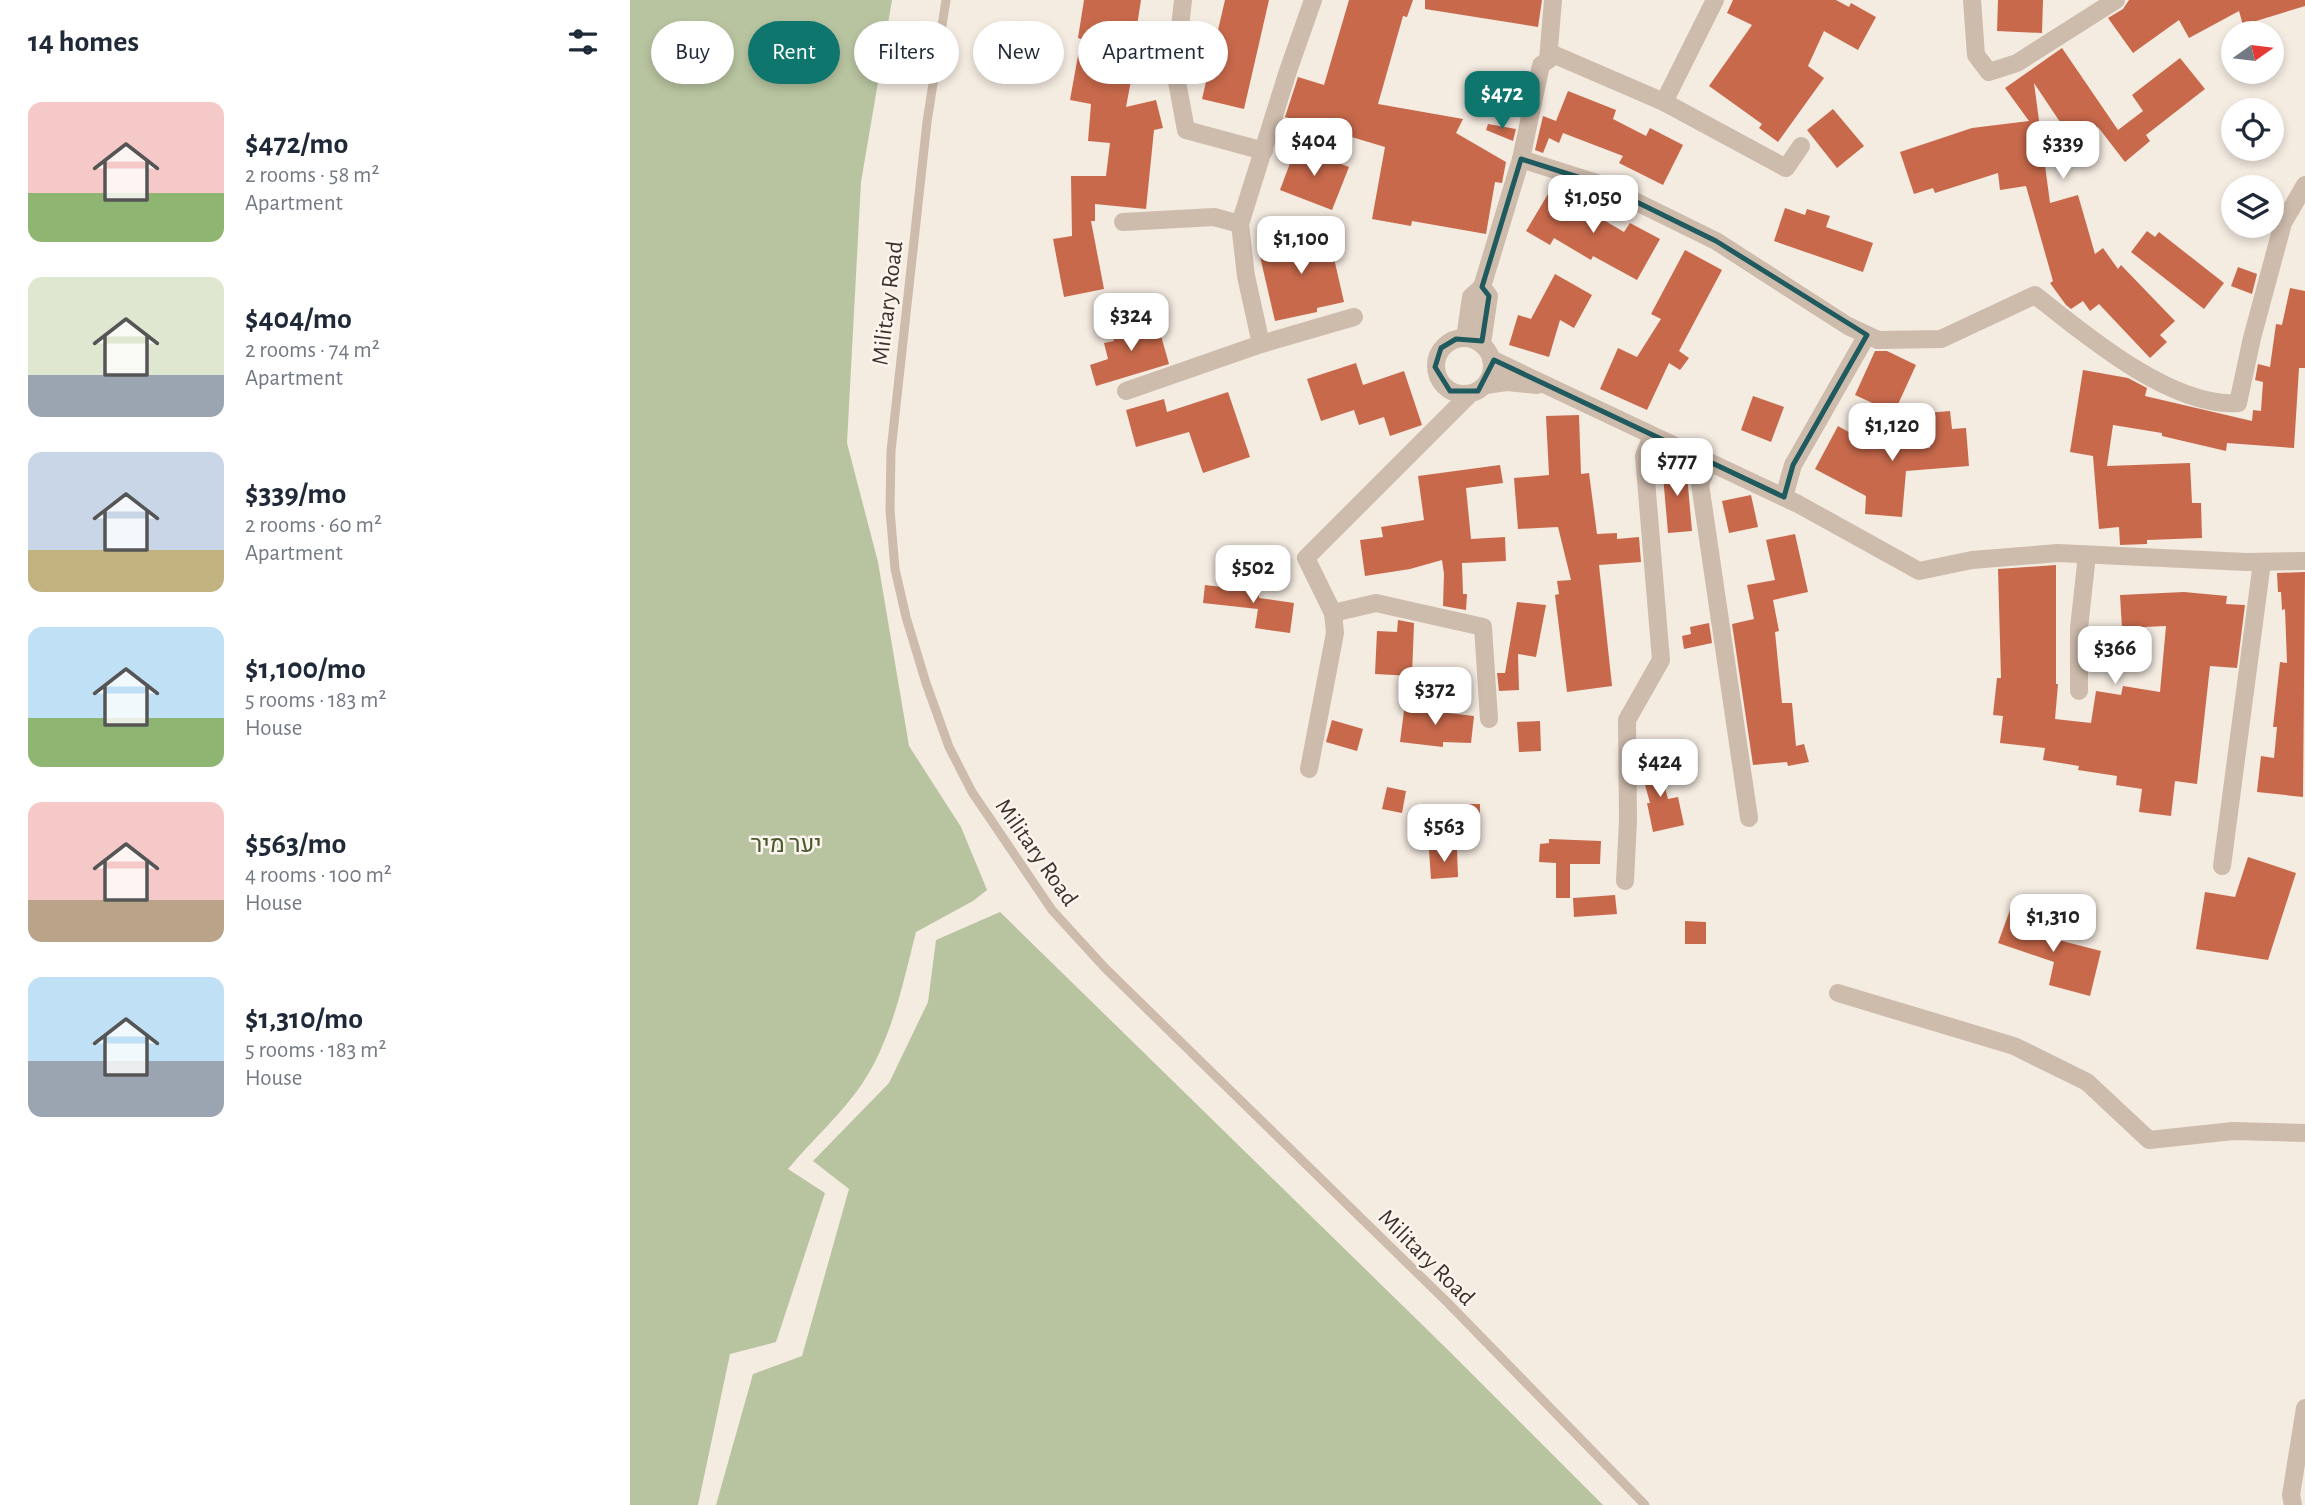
<!DOCTYPE html>
<meta charset="utf-8">
<style>
:root{--surface:#fff;--page:#f6f6f7;--text:#1f2937;--muted:#747a83;--accent:#0f766e}
body{margin:0;font-family:"Alegreya Sans",Heebo,sans-serif;background:var(--page);color:var(--text);height:100vh;display:flex;flex-direction:column;font-size:26px;white-space:nowrap}
*{box-sizing:border-box;margin:0}
p{font-size:23px;color:var(--muted)}
.icon{flex:none;width:38px;height:38px;fill:none;stroke:currentColor;stroke-width:2;stroke-linecap:round;stroke-linejoin:round}
.map{position:relative;flex:1;overflow:hidden}
.details{display:flex;flex-direction:column;background:var(--surface);width:630px}
.details>*{flex:none}
.guide{position:absolute;left:21px;top:21px;width:665px;height:63px;display:flex;gap:14px}
.needle{width:46px;rotate:76deg}
.tools{position:absolute;left:1591px;top:21px;display:grid;gap:14px}
.tools a{display:grid;place-items:center;width:63px;height:63px;border-radius:50%;background:var(--surface);box-shadow:0 4px 10px #0003;font-size:35px}
.price{position:absolute;translate:-50% -60px;padding:0 16px;border-radius:14px;background:#fff;color:#222;font-size:23px;line-height:46px;filter:drop-shadow(0 2px 4px #0008)}
.price::after{content:'';position:absolute;left:50%;top:42px;width:21px;height:16px;margin-left:-10px;background:inherit;clip-path:polygon(0 0,100% 0,50% 100%)}
.price.on{background:var(--accent);color:#fff}
ul{padding:0;list-style:none}
li{display:flex;align-items:center;gap:21px;height:175px;padding:0 28px}
li span{display:grid;place-items:center;flex:none;width:196px;height:140px;border-radius:14px;color:#555}
li>.icon{margin-inline-start:auto}
span .icon{width:84px;height:84px;fill:#fffc;stroke-width:1}
li b{font-size:30px}
h2{display:flex;justify-content:space-between;align-items:center;height:84px;padding:0 28px;font-size:30px}
.pill{padding:0 24px;border-radius:32px;background:var(--surface);box-shadow:0 4px 10px #0003;font-size:24px;line-height:63px}
.pill.on{background:var(--accent);color:#fff}
main{display:flex;flex:1;min-height:0}
.map>svg:first-child{display:block}
.green{fill:#b8c4a0}
.building{fill:#c8694b}
.lines{fill:none;stroke-linecap:round;stroke-linejoin:round}
.service{stroke:#cdbbac;stroke-width:9}
.minor{stroke:#cdbbac;stroke-width:18}
.marked{fill:none;stroke:#1f5a5e;stroke-width:5;stroke-linejoin:round}
.labels{text-anchor:middle;stroke-width:5;stroke-linejoin:round;paint-order:stroke}
.street-label{font-size:24px;fill:#3b302b;stroke:#fbf5ee}
.park-label{font-size:24px;fill:#4a5a2e;stroke:#fbf5ee}
</style>
<main>
<section class="details">
<h2>14 homes<svg class="icon" aria-label="filters" viewBox="0 0 24 24"><path d="M4 7h16M4 17h16"/><circle cx="9" cy="7" r="2"/><circle cx="15" cy="17" r="2"/></svg></h2>
<ul>
<li><span style="background:linear-gradient(#f6c9c9 65%,#8fb573 0)"><svg class="icon" aria-label="home" viewBox="0 0 24 24"><path d="M3 11l9-7 9 7M6 9v11h12V9"/></svg></span><div><b>$472/mo</b><p>2 rooms · 58 m²</p><p>Apartment</p></div></li>
<li><span style="background:linear-gradient(#dfe7d0 70%,#9aa5b1 0)"><svg class="icon" aria-label="home" viewBox="0 0 24 24"><path d="M3 11l9-7 9 7M6 9v11h12V9"/></svg></span><div><b>$404/mo</b><p>2 rooms · 74 m²</p><p>Apartment</p></div></li>
<li><span style="background:linear-gradient(#c9d6e8 70%,#c2b280 0)"><svg class="icon" aria-label="home" viewBox="0 0 24 24"><path d="M3 11l9-7 9 7M6 9v11h12V9"/></svg></span><div><b>$339/mo</b><p>2 rooms · 60 m²</p><p>Apartment</p></div></li>
<li><span style="background:linear-gradient(#bfe0f5 65%,#8fb573 0)"><svg class="icon" aria-label="home" viewBox="0 0 24 24"><path d="M3 11l9-7 9 7M6 9v11h12V9"/></svg></span><div><b>$1,100/mo</b><p>5 rooms · 183 m²</p><p>House</p></div></li>
<li><span style="background:linear-gradient(#f6c9c9 70%,#b9a48a 0)"><svg class="icon" aria-label="home" viewBox="0 0 24 24"><path d="M3 11l9-7 9 7M6 9v11h12V9"/></svg></span><div><b>$563/mo</b><p>4 rooms · 100 m²</p><p>House</p></div></li>
<li><span style="background:linear-gradient(#bfe0f5 60%,#9aa5b1 0)"><svg class="icon" aria-label="home" viewBox="0 0 24 24"><path d="M3 11l9-7 9 7M6 9v11h12V9"/></svg></span><div><b>$1,310/mo</b><p>5 rooms · 183 m²</p><p>House</p></div></li>
</ul>
</section>
<div class="map">
<svg width="1675" height="1505" viewBox="0 0 1675 1505">
<rect width="100%" height="100%" fill="#f4ebe1"/>
<g class="green">
<path d="M 0,0 L 262,0 L 231,182 L 217,443 L 248,562 L 279,746 L 331,827 L 357,890 L 343,901 L 286,932 C 273,983 262,1039 232,1084 C 211,1115 182,1140 158,1169 L 195,1193 L 146,1342 L 100,1354 L 68,1505 L 0,1505 Z"/>
<path d="M 370,912 L 818,1350 L 973,1505 L 86,1505 L 123,1374 L 172,1356 L 219,1189 L 183,1161 L 259,1083 L 298,1002 L 306,940 Z"/>
</g>
<g class="building">
<path d="M 454,0 L 511,0 L 501,64 L 504,65 L 496,107 L 526,100 L 533,128 L 524,130 L 516,209 L 465,204 L 465,221 L 461,221 L 474,289 L 434,297 L 423,239 L 442,236 L 441,176 L 476,176 L 480,143 L 458,141 L 461,104 L 440,100 L 451,39 L 448,38 Z"/>
<path d="M 595,0 L 639,0 L 614,109 L 572,99 Z"/>
<path d="M 719,0 L 783,0 L 777,17 L 773,16 L 748,104 L 833,119 L 826,133 L 876,162 L 872,183 L 865,182 L 856,234 L 782,221 L 781,226 L 742,219 L 755,147 L 655,117 L 668,77 L 694,85 Z"/>
<path d="M 795,0 L 912,0 L 908,27 L 795,9 Z"/>
<path d="M 1103,0 L 1206,0 L 1219,7 L 1221,3 L 1246,17 L 1228,50 L 1194,31 L 1178,66 L 1194,78 L 1148,142 L 1129,128 L 1132,124 L 1079,86 L 1122,25 L 1097,13 Z"/>
<path d="M 1368,0 L 1413,0 L 1412,33 L 1367,31 Z"/>
<path d="M 1499,0 L 1675,0 L 1675,6 L 1613,25 L 1609,11 L 1559,38 L 1549,20 L 1503,53 L 1478,18 L 1493,9 Z"/>
<path d="M 1432,48 L 1488,130 L 1513,111 L 1502,95 L 1550,58 L 1575,89 L 1516,135 L 1520,141 L 1495,162 L 1468,127 L 1444,143 L 1404,83 L 1420,203 L 1448,195 L 1465,254 L 1473,248 L 1488,269 L 1491,265 L 1545,321 L 1530,335 L 1537,342 L 1520,358 L 1469,304 L 1460,311 L 1453,301 L 1441,309 L 1436,305 L 1420,283 L 1423,281 L 1396,186 L 1370,190 L 1368,173 L 1305,193 L 1303,188 L 1284,194 L 1270,152 L 1342,128 L 1399,121 L 1375,88 Z"/>
<path d="M 938,91 L 986,110 L 983,119 L 1016,136 L 1020,128 L 1053,145 L 1033,185 L 989,163 L 993,156 L 933,133 L 929,143 L 919,138 L 913,153 L 905,150 L 913,116 L 926,121 Z"/>
<path d="M 1203,109 L 1234,146 L 1207,168 L 1177,130 Z"/>
<path d="M 858,124 L 886,129 L 883,141 L 856,130 Z"/>
<path d="M 666,147 L 719,167 L 702,210 L 650,190 Z"/>
<path d="M 921,189 L 994,232 L 1000,223 L 1030,239 L 1007,280 L 963,256 L 961,260 L 924,238 L 920,245 L 896,231 Z"/>
<path d="M 1155,208 L 1175,215 L 1177,209 L 1200,216 L 1196,227 L 1243,243 L 1233,272 L 1144,241 Z"/>
<path d="M 1517,231 L 1525,237 L 1529,232 L 1594,283 L 1574,309 L 1501,252 Z"/>
<path d="M 698,232 L 714,302 L 687,308 L 687,312 L 645,321 L 628,248 Z"/>
<path d="M 1055,250 L 1092,270 L 1049,351 L 1059,358 L 1050,370 L 1039,363 L 1017,410 L 970,389 L 988,348 L 1007,357 L 1031,319 L 1021,314 Z"/>
<path d="M 1608,267 L 1627,274 L 1622,294 L 1601,286 Z"/>
<path d="M 925,274 L 962,295 L 944,328 L 930,320 L 919,357 L 879,345 L 888,315 L 901,319 Z"/>
<path d="M 1660,288 L 1675,291 L 1675,368 L 1669,368 L 1664,448 L 1597,443 L 1596,451 L 1532,436 L 1532,433 L 1483,425 L 1477,466 L 1560,463 L 1562,503 L 1571,503 L 1572,538 L 1517,540 L 1517,544 L 1490,545 L 1489,527 L 1469,529 L 1463,456 L 1440,452 L 1453,370 L 1498,378 L 1517,388 L 1515,396 L 1622,421 L 1623,410 L 1631,411 L 1633,382 L 1625,380 L 1628,364 L 1640,367 L 1646,324 L 1652,325 Z"/>
<path d="M 526,318 L 539,364 L 466,386 L 460,365 L 478,359 L 474,343 L 484,341 L 481,330 Z"/>
<path d="M 1245,351 L 1257,351 L 1286,365 L 1264,413 L 1225,395 Z"/>
<path d="M 726,363 L 733,385 L 774,371 L 792,425 L 760,436 L 754,417 L 729,425 L 724,410 L 691,421 L 677,379 Z"/>
<path d="M 598,392 L 620,457 L 573,473 L 559,432 L 506,447 L 496,410 L 534,399 L 537,412 Z"/>
<path d="M 1123,396 L 1154,407 L 1141,442 L 1111,430 Z"/>
<path d="M 1320,411 L 1322,429 L 1336,428 L 1339,466 L 1276,471 L 1272,517 L 1235,514 L 1236,496 L 1185,469 L 1208,426 L 1240,444 L 1300,448 L 1296,413 Z"/>
<path d="M 949,415 L 951,474 L 959,473 L 967,534 L 987,533 L 987,539 L 1009,537 L 1011,562 L 969,565 L 982,686 L 937,692 L 925,595 L 929,594 L 927,581 L 941,580 L 928,527 L 888,529 L 884,478 L 919,475 L 916,416 Z"/>
<path d="M 1053,462 L 1056,464 L 1062,531 L 1038,533 L 1032,464 Z"/>
<path d="M 870,465 L 873,483 L 836,488 L 841,539 L 875,537 L 876,561 L 832,563 L 833,594 L 837,594 L 836,610 L 813,606 L 814,574 L 812,560 L 780,569 L 735,576 L 730,540 L 753,537 L 751,527 L 794,520 L 788,476 Z"/>
<path d="M 1121,495 L 1128,527 L 1099,533 L 1092,501 Z"/>
<path d="M 1165,534 L 1178,592 L 1143,600 L 1149,631 L 1145,632 L 1152,703 L 1162,703 L 1166,746 L 1174,744 L 1179,762 L 1158,766 L 1157,762 L 1123,765 L 1102,624 L 1124,619 L 1117,585 L 1145,580 L 1136,540 Z"/>
<path d="M 1426,565 L 1426,684 L 1428,684 L 1425,719 L 1461,723 L 1466,691 L 1491,695 L 1493,686 L 1530,692 L 1536,626 L 1492,628 L 1490,595 L 1554,592 L 1597,596 L 1596,604 L 1615,605 L 1607,668 L 1580,666 L 1567,784 L 1545,781 L 1541,816 L 1509,812 L 1512,789 L 1486,785 L 1487,776 L 1448,770 L 1449,766 L 1413,760 L 1415,748 L 1370,743 L 1373,716 L 1363,715 L 1367,678 L 1371,678 L 1368,569 Z"/>
<path d="M 1675,572 L 1673,797 L 1627,792 L 1631,756 L 1644,758 L 1647,727 L 1643,727 L 1650,662 L 1657,663 L 1655,609 L 1652,610 L 1651,592 L 1648,592 L 1647,573 Z"/>
<path d="M 628,582 L 629,598 L 664,603 L 660,633 L 625,628 L 628,609 L 573,603 L 575,585 L 608,589 L 608,583 Z"/>
<path d="M 887,602 L 916,605 L 906,657 L 888,654 L 889,690 L 869,691 L 867,673 L 875,673 Z"/>
<path d="M 768,620 L 784,623 L 782,676 L 745,674 L 747,631 L 767,632 Z"/>
<path d="M 1079,623 L 1082,643 L 1054,649 L 1052,636 L 1061,634 L 1060,627 Z"/>
<path d="M 775,703 L 792,705 L 791,710 L 844,716 L 841,743 L 813,742 L 813,747 L 770,742 Z"/>
<path d="M 702,720 L 733,729 L 727,751 L 696,742 Z"/>
<path d="M 910,721 L 911,751 L 889,752 L 887,722 Z"/>
<path d="M 1027,758 L 1038,799 L 1048,797 L 1054,825 L 1023,832 L 1017,803 L 1020,803 L 1009,763 Z"/>
<path d="M 757,787 L 776,791 L 772,813 L 752,809 Z"/>
<path d="M 816,804 L 850,804 L 850,821 L 816,820 Z"/>
<path d="M 919,839 L 971,841 L 970,864 L 940,864 L 940,898 L 926,898 L 926,863 L 909,862 L 910,844 L 919,843 Z"/>
<path d="M 827,849 L 828,877 L 801,879 L 799,850 Z"/>
<path d="M 1618,857 L 1666,873 L 1638,960 L 1566,949 L 1575,892 L 1605,897 Z"/>
<path d="M 985,895 L 987,914 L 944,917 L 943,898 Z"/>
<path d="M 1380,910 L 1410,920 L 1405,934 L 1471,951 L 1460,996 L 1419,985 L 1424,962 L 1368,943 Z"/>
<path d="M 1055,921 L 1076,922 L 1076,944 L 1055,944 Z"/>
</g>
<g class="lines">
<path class="service" d="M 316,0 L 297,122 L 261,451 L 260,510 L 265,569 L 276,617 L 296,683 L 319,747 L 342,792 L 422,910 L 475,968 L 818,1303 L 1015,1505"/>
<g class="minor">
<path d="M 553,0 L 545,71 L 556,130 L 634,151"/>
<path d="M 1342,0 L 1346,55 L 1359,72 L 1387,63 L 1486,0"/>
<path d="M 918,60 L 923,0"/>
<path d="M 1034,102 L 1156,168 L 1171,146"/>
<path d="M 891,159 L 970,184 L 1086,241 L 1218,326 L 1248,340 L 1311,339 L 1405,295 C 1455,335 1542,408 1608,403 L 1622,338 L 1653,223 L 1675,185"/>
<path d="M 493,222 L 584,217 L 610,224"/>
<circle cx="834" cy="366" r="28"/>
<path d="M 835,338 L 841,297 L 852,287 L 891,159 L 911,65 L 925,55 L 1034,102 L 1085,0"/>
<path d="M 631,344 L 616,276 L 610,224 L 658,71 L 683,0"/>
<path d="M 852,344 L 859,296 L 852,287"/>
<path d="M 861,359 L 1168,504 L 1289,571 L 1342,560 L 1428,553 L 1616,562 L 1675,561"/>
<path d="M 855,385 L 877,382 L 907,385"/>
<path d="M 496,391 L 631,344 L 724,317"/>
<path d="M 1079,463 L 1070,484 L 1119,818"/>
<path d="M 1154,497 L 1163,465 L 1237,335"/>
<path d="M 703,613 L 746,603 L 853,627 L 859,719"/>
<path d="M 1449,691 L 1449,628 L 1457,555"/>
<path d="M 679,769 L 705,633 L 703,613 L 676,558 L 839,395"/>
<path d="M 1592,866 L 1632,562"/>
<path d="M 995,881 L 998,820 L 997,720 L 1031,660 L 1014,456 L 1022,436"/>
<path d="M 1208,993 L 1384,1046 L 1457,1082 L 1519,1140 L 1603,1131 L 1675,1133"/>
<path d="M 1663,1505 L 1661,1495 L 1675,1408"/>
</g>
</g>
<path class="marked" d="M 891,159 L 970,184 L 1086,241 L 1237,335 L 1163,465 L 1154,497 L 864,360 L 848,391 L 820,391 L 805,367 L 811,348 L 826,339 L 852,341 L 859,296 L 852,287 Z"/>
<g class="labels">
<g class="street-label">
<text transform="translate(257 303) rotate(-83)" y="8">Military Road</text>
<text transform="translate(407 852) rotate(55)" y="8">Military Road</text>
<text transform="translate(797 1257) rotate(45)" y="8">Military Road</text>
</g>
<g class="park-label">
<text x="156" y="852">יער מיר</text>
</g>
</g>
</svg>
<div class="tools">
<a><svg class="needle" viewBox="-14 -14 28 28"><path d="M0-13l5 13h-10z" fill="#e53935"/><path d="M0 13l5-13h-10z" fill="#747a83"/></svg></a>
<a><svg class="icon" aria-label="locate" viewBox="0 0 24 24"><circle cx="12" cy="12" r="6"/><path d="M12 2v4M12 18v4M2 12h4M18 12h4"/></svg></a>
<a><svg class="icon" aria-label="layers" viewBox="0 0 24 24"><path d="M12 4l9 5-9 5-9-5zM3 14l9 5 9-5"/></svg></a>
</div>
<b class="price on" style="left:872px;top:131px">$472</b>
<b class="price" style="left:684px;top:178px">$404</b>
<b class="price" style="left:1433px;top:181px">$339</b>
<b class="price" style="left:963px;top:235px">$1,050</b>
<b class="price" style="left:671px;top:276px">$1,100</b>
<b class="price" style="left:501px;top:353px">$324</b>
<b class="price" style="left:1262px;top:463px">$1,120</b>
<b class="price" style="left:1047px;top:498px">$777</b>
<b class="price" style="left:623px;top:605px">$502</b>
<b class="price" style="left:1485px;top:686px">$366</b>
<b class="price" style="left:805px;top:727px">$372</b>
<b class="price" style="left:1030px;top:799px">$424</b>
<b class="price" style="left:814px;top:864px">$563</b>
<b class="price" style="left:1423px;top:954px">$1,310</b>
<div class="guide">
<a class="pill">Buy</a>
<a class="pill on">Rent</a>
<a class="pill">Filters</a>
<a class="pill">New</a>
<a class="pill">Apartment</a>
</div>
</div>
</main>
